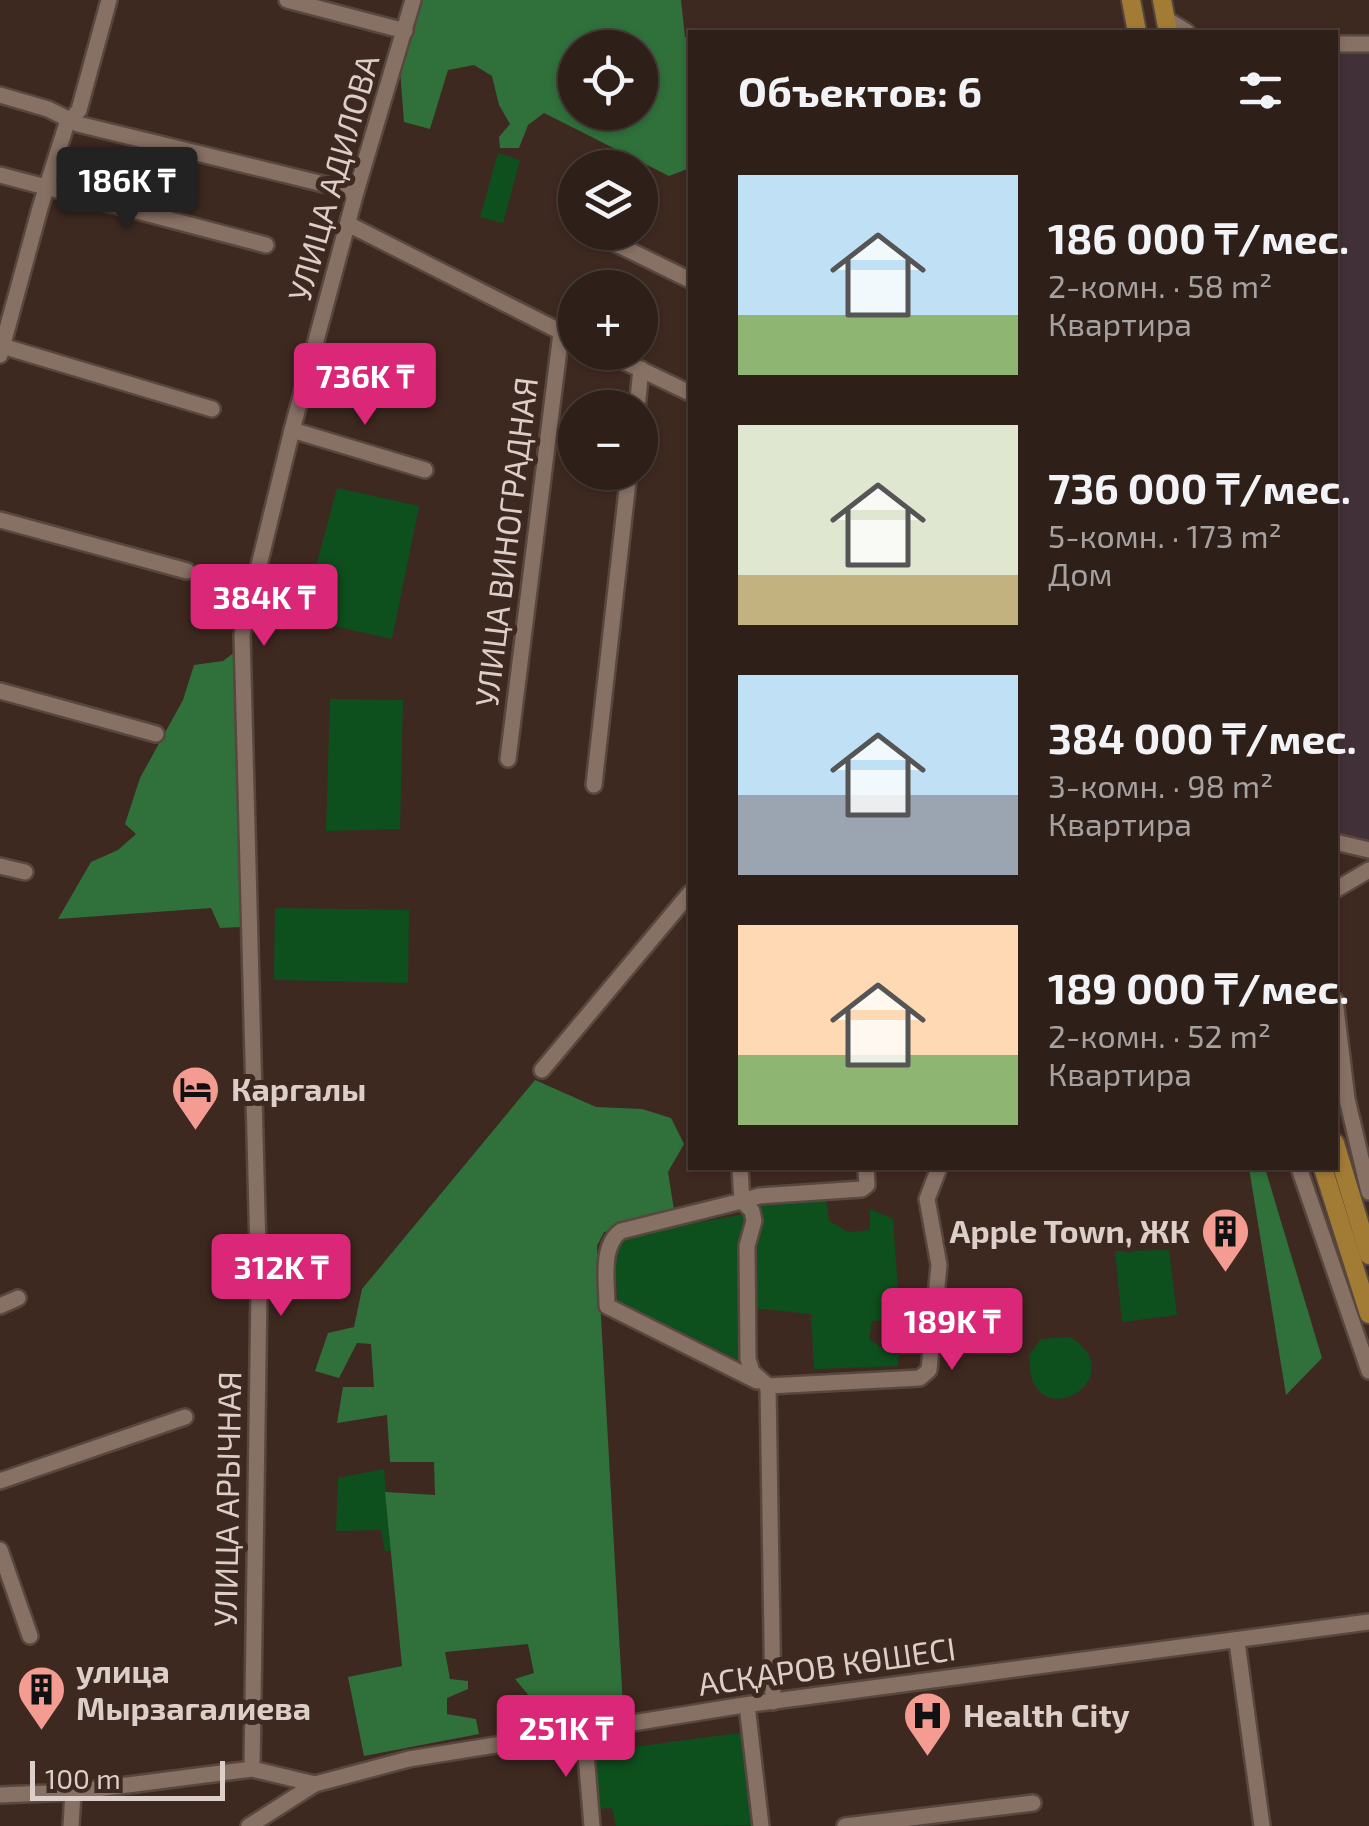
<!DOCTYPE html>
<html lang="ru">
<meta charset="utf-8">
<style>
:root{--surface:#2e1f18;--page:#3a2c25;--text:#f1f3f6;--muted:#a7a2a2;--line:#493d37;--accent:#db2777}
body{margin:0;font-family:"Exo 2",sans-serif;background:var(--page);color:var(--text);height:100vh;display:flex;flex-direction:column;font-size:38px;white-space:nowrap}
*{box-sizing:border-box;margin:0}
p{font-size:32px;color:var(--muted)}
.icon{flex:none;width:55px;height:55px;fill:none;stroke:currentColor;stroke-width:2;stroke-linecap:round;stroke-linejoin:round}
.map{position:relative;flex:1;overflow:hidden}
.side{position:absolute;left:688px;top:30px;width:650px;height:1140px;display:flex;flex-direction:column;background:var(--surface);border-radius:0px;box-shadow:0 2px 8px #0004,0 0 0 2px var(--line)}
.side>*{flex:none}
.controls{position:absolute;left:558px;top:30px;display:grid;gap:20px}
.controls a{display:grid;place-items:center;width:100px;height:100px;border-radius:50%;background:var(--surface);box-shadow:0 2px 8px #0004,0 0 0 2px var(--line);font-size:50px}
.scale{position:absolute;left:30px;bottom:25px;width:195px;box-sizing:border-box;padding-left:10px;border:5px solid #dccec8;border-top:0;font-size:28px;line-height:35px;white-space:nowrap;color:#dccec8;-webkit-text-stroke:8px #3e2920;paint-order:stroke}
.price{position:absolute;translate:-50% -85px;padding:0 22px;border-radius:10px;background:var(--accent);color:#fff;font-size:32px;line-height:65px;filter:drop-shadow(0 2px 5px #0008)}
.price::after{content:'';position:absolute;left:50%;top:60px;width:30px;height:22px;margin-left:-15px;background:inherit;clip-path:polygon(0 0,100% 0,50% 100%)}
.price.on{background:#222;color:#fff}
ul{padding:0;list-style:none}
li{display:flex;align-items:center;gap:30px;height:250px;padding:0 50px}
li span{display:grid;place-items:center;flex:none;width:280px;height:200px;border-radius:0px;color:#555}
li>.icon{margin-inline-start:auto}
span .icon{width:120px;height:120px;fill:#fffc;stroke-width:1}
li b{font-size:42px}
h2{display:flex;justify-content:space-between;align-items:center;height:120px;padding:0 50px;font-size:42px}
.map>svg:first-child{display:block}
.education{fill:#423039}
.green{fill:#0e501d}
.forest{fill:#30703a;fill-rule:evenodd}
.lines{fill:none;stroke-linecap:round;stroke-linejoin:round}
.minor-casing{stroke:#58473e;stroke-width:20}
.major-casing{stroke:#58473e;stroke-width:22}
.minor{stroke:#877064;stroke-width:15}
.major{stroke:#a27b35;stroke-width:18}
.labels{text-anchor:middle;stroke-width:10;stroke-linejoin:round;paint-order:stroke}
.street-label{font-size:32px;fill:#dccec8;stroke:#3e2920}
.poi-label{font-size:32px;font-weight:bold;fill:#dccec8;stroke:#3e2920;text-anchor:start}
</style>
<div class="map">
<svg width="1369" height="1826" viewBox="0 0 1369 1826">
<rect width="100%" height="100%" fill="#3e2920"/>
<path class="education" d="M 1335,44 L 1369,44 L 1369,850 L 1335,842 Z"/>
<g class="green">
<path d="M 498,153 L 520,160 L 503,223 L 480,217 Z"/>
<path d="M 337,488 L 419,506 L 392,639 L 302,619 Z"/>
<path d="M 330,699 L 403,700 L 400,829 L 326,831 Z"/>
<path d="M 275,908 L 409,910 L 408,983 L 274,980 Z"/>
<path d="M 826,1198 L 829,1221 L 848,1232 L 870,1230 L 870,1209 L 893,1219 L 900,1319 L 872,1321 L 869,1339 L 881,1347 L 899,1348 L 898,1366 L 814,1369 L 811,1314 L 751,1308 L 748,1329 L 739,1333 L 743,1362 L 618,1302 L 614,1254 L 631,1234 L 745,1214 L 758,1201 Z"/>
<path d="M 1169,1250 L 1177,1315 L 1122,1322 L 1115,1251 Z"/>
<path d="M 1070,1337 C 1129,1373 1052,1428 1032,1380 C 1030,1372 1030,1363 1029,1355 L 1041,1339 Z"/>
<path d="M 384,1469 L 391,1551 L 385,1551 L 381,1530 L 336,1531 L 338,1478 Z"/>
<path d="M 746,1732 L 755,1825 L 616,1826 L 612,1808 L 595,1809 L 589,1753 Z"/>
</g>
<g class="forest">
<path d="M 420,0 L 681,0 L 685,37 L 690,38 L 690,168 L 669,176 L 544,113 L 528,125 L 519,148 L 500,148 L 499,137 L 510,124 L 499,105 L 492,76 L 474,65 L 448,70 L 430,129 L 404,122 L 400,70 ZM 575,48 L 640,48 L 640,112 L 575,112 Z"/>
<path d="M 239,649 L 241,927 L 220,928 L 211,908 L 58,919 L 91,862 L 118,850 L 136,834 L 125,824 L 140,778 L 183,700 L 194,665 L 223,661 Z"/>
<path d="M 535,1080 L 596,1107 L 642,1109 L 671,1118 L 684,1144 L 668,1172 L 674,1210 L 604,1232 L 597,1246 L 623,1706 L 550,1721 L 515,1679 L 534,1673 L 528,1644 L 445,1652 L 450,1679 L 468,1681 L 468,1689 L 447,1698 L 447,1714 L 476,1719 L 479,1734 L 364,1756 L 348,1677 L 402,1666 L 385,1492 L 435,1495 L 434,1462 L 390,1462 L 387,1415 L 337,1423 L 343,1387 L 374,1387 L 371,1344 L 357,1343 L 339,1378 L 315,1371 L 328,1333 L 354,1327 L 362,1289 Z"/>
<path d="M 1249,1168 L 1265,1168 L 1322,1358 L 1286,1395 Z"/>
</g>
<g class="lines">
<defs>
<g id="minor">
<path d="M 287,0 L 405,31"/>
<path d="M 1166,19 L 1187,32"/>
<path d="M 1335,44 L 1369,44"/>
<path d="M 0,95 L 48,109 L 78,124 L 356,192"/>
<path d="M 0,175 L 266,245"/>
<path d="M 348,224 L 575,339"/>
<path d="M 592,232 L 690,280"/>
<path d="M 2,346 L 212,409"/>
<path d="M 604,352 L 690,393"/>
<path d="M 0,355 L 40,208 L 66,126 L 79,110 L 109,0"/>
<path d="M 637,408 L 641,369"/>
<path d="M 292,430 L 425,470"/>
<path d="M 0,520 L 187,571"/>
<path d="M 0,691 L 156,734"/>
<path d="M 508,759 L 561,333"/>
<path d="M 594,785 L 629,472"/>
<path d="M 1335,842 L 1369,850"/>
<path d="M 0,866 L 25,872"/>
<path d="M 1335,890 L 1369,870"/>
<path d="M 1335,1000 L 1347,1099 L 1369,1192"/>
<path d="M 542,1070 L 690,893"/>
<path d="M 740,1168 L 742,1201 L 621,1231 C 600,1246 607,1282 607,1306 L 757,1381"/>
<path d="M 866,1168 L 867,1185 L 862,1189 L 759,1196 L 742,1201 L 752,1211 L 754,1221 L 747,1246 L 748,1359 L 752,1372 L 768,1386 L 920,1378 L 929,1370 L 939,1265 L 927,1199 L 939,1168"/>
<path d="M 1299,1168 L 1369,1371"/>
<path d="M 0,1306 L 18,1298"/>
<path d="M 768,1386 L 773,1702"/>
<path d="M 0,1481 L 185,1417"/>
<path d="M 0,1550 L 30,1636"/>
<path d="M 1237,1642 L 1262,1826"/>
<path d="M 747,1705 L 761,1826"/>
<path d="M 584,1731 L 592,1826"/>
<path d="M 252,1769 L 259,1290 L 242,635 L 292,430 L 356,192 L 413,0"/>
<path d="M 0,1795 L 73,1792 L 252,1769 L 315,1784"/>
<path d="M 71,1826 L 73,1792"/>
<path d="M 249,1826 L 315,1784 L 409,1759 L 744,1705 L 1369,1622"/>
<path d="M 845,1826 L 1033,1803"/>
</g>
<g id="major">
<path d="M 1131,0 L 1137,32"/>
<path d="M 1162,0 L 1168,32"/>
<path d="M 1335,1143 L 1369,1255"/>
<path d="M 1323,1168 L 1369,1314"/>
</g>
</defs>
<use href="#minor" class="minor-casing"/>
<use href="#major" class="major-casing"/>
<use href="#minor" class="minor"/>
<use href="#major" class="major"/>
</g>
<defs>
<symbol id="hotel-pin" viewBox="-11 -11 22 30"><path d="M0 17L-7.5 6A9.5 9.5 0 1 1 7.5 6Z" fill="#f59c92" stroke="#3e2920"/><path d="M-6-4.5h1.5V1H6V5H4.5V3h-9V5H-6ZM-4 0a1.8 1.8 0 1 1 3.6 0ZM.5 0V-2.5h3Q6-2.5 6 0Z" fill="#111"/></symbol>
<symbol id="building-pin" viewBox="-11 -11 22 30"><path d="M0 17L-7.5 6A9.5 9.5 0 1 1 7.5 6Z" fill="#f59c92" stroke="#3e2920"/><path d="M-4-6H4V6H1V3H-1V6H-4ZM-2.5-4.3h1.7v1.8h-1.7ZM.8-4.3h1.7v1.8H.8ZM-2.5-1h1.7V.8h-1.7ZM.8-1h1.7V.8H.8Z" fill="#111"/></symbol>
<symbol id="hospital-pin" viewBox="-11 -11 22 30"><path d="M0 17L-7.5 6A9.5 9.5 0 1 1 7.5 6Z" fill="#f59c92" stroke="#3e2920"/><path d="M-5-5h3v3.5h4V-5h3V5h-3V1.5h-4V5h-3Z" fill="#111"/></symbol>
</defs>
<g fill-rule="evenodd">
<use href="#hotel-pin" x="168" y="1062" width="55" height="75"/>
<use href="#building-pin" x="1198" y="1204" width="55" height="75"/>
<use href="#building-pin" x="14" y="1662" width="55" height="75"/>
<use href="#hospital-pin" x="900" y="1688" width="55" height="75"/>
</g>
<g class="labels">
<g class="street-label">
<text transform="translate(334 178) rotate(-74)" y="11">УЛИЦА АДИЛОВА</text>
<text transform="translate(507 542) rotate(-83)" y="11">УЛИЦА ВИНОГРАДНАЯ</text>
<text transform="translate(228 1499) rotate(-89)" y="11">УЛИЦА АРЫЧНАЯ</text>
<text transform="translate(827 1667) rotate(-8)" y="11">АСҚАРОВ КӨШЕСІ</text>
</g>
<g class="poi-label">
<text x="231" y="1101">Каргалы</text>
<text x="1190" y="1243" text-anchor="end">Apple Town, ЖК</text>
<text x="76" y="1683">улица<tspan x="76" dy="37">Мырзагалиева</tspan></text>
<text x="963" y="1727">Health City</text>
</g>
</g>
</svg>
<div class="controls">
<a><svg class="icon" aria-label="locate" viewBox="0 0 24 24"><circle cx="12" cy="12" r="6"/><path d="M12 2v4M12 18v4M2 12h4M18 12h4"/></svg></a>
<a><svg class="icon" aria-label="layers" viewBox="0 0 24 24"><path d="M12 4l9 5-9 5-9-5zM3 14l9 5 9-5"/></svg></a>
<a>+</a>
<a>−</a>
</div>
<div class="scale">100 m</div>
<b class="price on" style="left:127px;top:232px">186K ₸</b>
<b class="price" style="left:365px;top:428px">736K ₸</b>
<b class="price" style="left:264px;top:649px">384K ₸</b>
<b class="price" style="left:281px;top:1319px">312K ₸</b>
<b class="price" style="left:952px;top:1373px">189K ₸</b>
<b class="price" style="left:566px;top:1780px">251K ₸</b>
<section class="side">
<h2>Объектов: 6<svg class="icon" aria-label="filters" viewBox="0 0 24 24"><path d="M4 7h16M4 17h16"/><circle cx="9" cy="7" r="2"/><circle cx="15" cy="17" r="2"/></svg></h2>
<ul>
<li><span style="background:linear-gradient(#bfe0f5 70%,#8fb573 0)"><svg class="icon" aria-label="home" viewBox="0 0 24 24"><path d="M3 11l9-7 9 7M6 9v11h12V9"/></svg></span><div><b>186 000 ₸/мес.</b><p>2-комн. · 58 m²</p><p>Квартира</p></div></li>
<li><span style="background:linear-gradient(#dfe7d0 75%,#c2b280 0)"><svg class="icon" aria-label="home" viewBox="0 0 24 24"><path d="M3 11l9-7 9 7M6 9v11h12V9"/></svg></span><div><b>736 000 ₸/мес.</b><p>5-комн. · 173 m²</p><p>Дом</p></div></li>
<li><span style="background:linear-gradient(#bfe0f5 60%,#9aa5b1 0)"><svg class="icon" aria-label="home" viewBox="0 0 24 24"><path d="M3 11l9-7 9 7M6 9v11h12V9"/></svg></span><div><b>384 000 ₸/мес.</b><p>3-комн. · 98 m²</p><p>Квартира</p></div></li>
<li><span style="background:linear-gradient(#ffd9b3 65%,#8fb573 0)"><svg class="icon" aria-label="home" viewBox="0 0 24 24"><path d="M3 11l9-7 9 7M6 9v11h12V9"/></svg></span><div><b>189 000 ₸/мес.</b><p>2-комн. · 52 m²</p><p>Квартира</p></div></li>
</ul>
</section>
</div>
